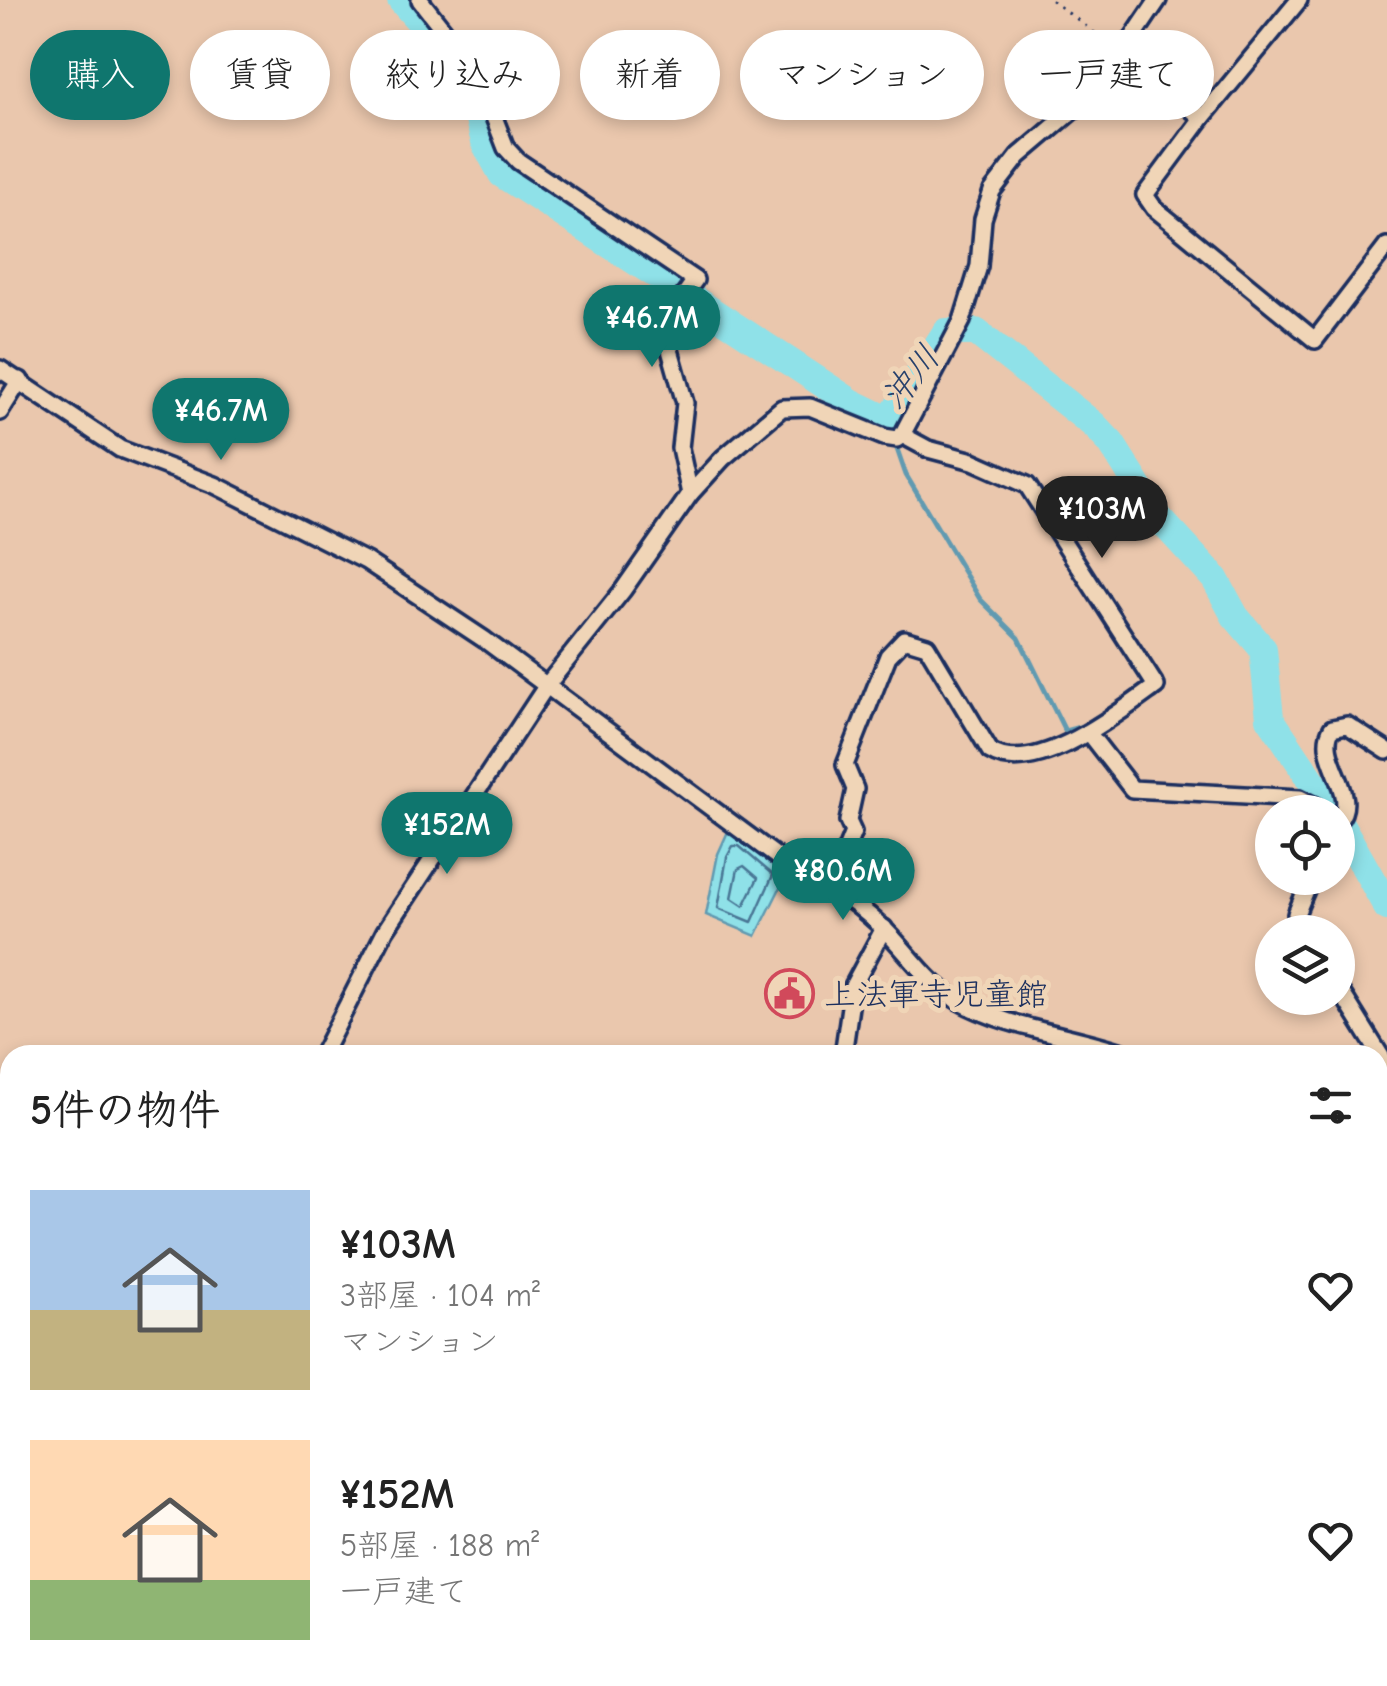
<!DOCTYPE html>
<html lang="ja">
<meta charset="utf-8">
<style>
:root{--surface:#fff;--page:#f6f6f6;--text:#222;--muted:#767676;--accent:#0f766e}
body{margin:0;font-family:"Comic Neue","Klee One",sans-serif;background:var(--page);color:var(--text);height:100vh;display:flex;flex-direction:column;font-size:38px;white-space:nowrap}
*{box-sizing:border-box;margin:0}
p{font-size:32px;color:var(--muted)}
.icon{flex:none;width:55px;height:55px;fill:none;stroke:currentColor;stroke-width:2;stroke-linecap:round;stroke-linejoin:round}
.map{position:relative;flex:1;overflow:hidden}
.drawer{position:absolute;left:0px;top:1045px;width:1388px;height:642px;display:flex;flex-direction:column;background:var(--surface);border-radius:30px 30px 0 0;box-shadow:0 5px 15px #0003}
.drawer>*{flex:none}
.top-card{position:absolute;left:30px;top:30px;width:1328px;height:90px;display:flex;gap:20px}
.buttons{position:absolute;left:1255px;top:795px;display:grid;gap:20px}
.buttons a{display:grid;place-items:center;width:100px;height:100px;border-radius:50%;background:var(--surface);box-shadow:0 5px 15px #0003;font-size:50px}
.price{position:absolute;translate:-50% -85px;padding:0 22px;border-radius:35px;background:var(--accent);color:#fff;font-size:32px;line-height:65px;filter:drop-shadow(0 2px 5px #0008)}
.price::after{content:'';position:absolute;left:50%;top:60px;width:30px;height:22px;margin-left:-15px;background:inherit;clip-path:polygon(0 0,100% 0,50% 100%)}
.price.on{background:#222;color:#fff}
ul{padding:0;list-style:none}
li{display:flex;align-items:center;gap:30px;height:250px;padding:0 30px}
li span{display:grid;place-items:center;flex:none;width:280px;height:200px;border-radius:0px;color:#555}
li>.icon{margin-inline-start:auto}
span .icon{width:120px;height:120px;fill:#fffc;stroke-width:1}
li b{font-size:42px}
h2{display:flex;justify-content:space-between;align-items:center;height:120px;padding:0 30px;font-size:42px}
.chip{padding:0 35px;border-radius:45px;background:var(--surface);box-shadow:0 5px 15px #0003;font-size:35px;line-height:90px}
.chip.on{background:var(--accent);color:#fff}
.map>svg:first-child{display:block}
.water{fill:#8fe1e8;stroke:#619ab1;stroke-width:2.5}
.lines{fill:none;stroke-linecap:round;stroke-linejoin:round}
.shore{stroke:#497695;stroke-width:2.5}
.stream{stroke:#619ab1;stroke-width:5}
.river{stroke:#8fe1e8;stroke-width:28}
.minor-casing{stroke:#1b2f5e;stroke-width:22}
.path{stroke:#1b2f5e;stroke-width:2.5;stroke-dasharray:2.5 8;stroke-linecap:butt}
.minor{stroke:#f0d5b7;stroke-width:15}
.labels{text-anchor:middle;stroke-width:10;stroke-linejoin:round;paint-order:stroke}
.poi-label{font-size:32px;fill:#1b2f5e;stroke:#f0d5b7;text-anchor:start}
.water-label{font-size:35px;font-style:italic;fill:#27416c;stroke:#f0d5b7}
</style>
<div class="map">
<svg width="1387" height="1686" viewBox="0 0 1387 1686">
<rect width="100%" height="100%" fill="#eac7ad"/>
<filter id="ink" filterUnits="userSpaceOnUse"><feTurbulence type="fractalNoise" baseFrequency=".01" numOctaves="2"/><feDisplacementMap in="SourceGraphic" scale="20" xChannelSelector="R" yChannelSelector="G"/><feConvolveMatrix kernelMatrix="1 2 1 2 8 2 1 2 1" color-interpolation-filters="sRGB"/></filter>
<g filter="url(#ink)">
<path class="water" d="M 730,827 L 787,874 L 756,936 L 706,915 L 718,854 Z"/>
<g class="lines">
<g class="shore">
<path d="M 733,846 L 739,846 L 773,875 L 752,922 L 718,908 L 727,857 Z"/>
<path d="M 744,866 L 758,878 L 744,906 L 732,898 L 738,869 Z"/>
</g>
<g class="stream">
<path d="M 886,419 L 889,427"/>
<path d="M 897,449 L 906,475 L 980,599 L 1019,638 L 1065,731 L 1087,725"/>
<path d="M 1286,804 L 1307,812"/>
<path d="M 1338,843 L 1344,832"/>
<path d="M 1231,1686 L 1231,1678"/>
</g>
<g class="river">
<path d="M 401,0 L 466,74 L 486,145 L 502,174 L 851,402 L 886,419 L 894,413 L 946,332 L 976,332 L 1094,425 L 1111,443 L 1157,516 L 1215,579 L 1235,616 L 1263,649 L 1270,718 L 1333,812"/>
<path d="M 1338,820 L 1387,907"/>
</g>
<defs>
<g id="minor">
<path d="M 420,0 L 476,71 L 506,148 L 518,161 L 695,280 L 663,325 L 685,403 L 680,448 L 690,494"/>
<path d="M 1124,54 L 1202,118 L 1145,195 L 1154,208 L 1315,340 L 1387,246"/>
<path d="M 1202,118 L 1299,0"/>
<path d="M 0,369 L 120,449 L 215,485 L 366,561 L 485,640 L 780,859 C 818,877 849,896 881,926 C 908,951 924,981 957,1000 C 1010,1030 1074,1034 1131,1055"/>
<path d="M 0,412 L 20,380"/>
<path d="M 902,435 L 962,321 L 979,266 L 983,219 L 992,191 L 1019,156 L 1098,89 L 1158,0"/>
<path d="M 1090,735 L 1132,789 L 1300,798 L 1316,806 L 1320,812"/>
<path d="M 1338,821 C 1362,794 1314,757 1332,728 L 1347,725 L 1387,751"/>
<path d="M 1303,932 L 1296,914 L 1311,878"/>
<path d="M 1338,987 L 1387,1066"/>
<path d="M 322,1055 L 385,931 L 547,685 L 623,590 L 690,494 L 723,458 L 782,408 L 810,407 L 884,437 L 897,439 L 902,435 L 928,449 L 973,461 L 1027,485 L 1156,686 C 1120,712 1035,779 990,751 L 927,646 L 904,639 L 888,656 L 845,765 L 855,789 L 848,821 L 853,832 L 832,884"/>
<path d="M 843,1055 L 853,986 L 884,928"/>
<path d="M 1378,1405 L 1387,1418"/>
<path d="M 0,1434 L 10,1441"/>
<path d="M 1378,1593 L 1387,1575"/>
<path d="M 0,1620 L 10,1606"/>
<path d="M 350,1678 L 362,1686"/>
<path d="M 736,1678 L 749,1686"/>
<path d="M 543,1686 L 549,1678"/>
<path d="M 1343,1686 L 1347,1678"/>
</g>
</defs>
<use href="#minor" class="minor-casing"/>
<path class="path" d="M 1051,0 L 1110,44"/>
<use href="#minor" class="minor"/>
</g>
</g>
<defs>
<symbol id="civic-ring" viewBox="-11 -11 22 22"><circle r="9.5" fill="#f0d5b7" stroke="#d1495b" stroke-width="1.5"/><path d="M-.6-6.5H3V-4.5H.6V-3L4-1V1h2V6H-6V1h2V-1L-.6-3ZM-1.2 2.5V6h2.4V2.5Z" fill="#d1495b"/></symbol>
</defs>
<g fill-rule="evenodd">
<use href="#civic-ring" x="762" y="966" width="55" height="55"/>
</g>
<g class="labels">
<g class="poi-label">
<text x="824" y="1005">上法軍寺児童館</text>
</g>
<g class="water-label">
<text transform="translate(910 377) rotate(-51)" y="12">沖川</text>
</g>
</g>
</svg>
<div class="buttons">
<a><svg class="icon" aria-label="locate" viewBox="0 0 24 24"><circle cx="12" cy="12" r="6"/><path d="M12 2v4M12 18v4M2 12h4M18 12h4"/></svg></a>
<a><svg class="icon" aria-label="layers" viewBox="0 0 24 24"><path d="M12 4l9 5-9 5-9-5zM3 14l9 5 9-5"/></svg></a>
</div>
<b class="price" style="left:652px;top:370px">¥46.7M</b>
<b class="price" style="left:221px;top:463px">¥46.7M</b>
<b class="price on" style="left:1102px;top:561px">¥103M</b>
<b class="price" style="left:447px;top:877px">¥152M</b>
<b class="price" style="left:843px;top:923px">¥80.6M</b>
<div class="top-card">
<a class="chip on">購入</a>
<a class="chip">賃貸</a>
<a class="chip">絞り込み</a>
<a class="chip">新着</a>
<a class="chip">マンション</a>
<a class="chip">一戸建て</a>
</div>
<section class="drawer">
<h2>5件の物件<svg class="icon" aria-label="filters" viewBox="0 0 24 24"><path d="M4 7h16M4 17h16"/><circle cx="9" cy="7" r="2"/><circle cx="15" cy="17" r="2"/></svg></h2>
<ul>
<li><span style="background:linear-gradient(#a9c7e8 60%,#c2b280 0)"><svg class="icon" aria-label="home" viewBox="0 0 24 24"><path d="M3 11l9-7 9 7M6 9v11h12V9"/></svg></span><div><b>¥103M</b><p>3部屋 · 104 m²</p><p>マンション</p></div><svg class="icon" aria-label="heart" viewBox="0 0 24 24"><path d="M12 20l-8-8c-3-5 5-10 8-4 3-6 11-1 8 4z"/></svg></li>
<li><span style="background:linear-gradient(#ffd9b3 70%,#8fb573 0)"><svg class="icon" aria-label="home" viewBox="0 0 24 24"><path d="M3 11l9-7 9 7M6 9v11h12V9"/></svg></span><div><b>¥152M</b><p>5部屋 · 188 m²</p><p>一戸建て</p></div><svg class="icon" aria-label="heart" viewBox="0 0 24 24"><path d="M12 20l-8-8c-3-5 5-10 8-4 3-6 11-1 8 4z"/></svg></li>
</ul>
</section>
</div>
